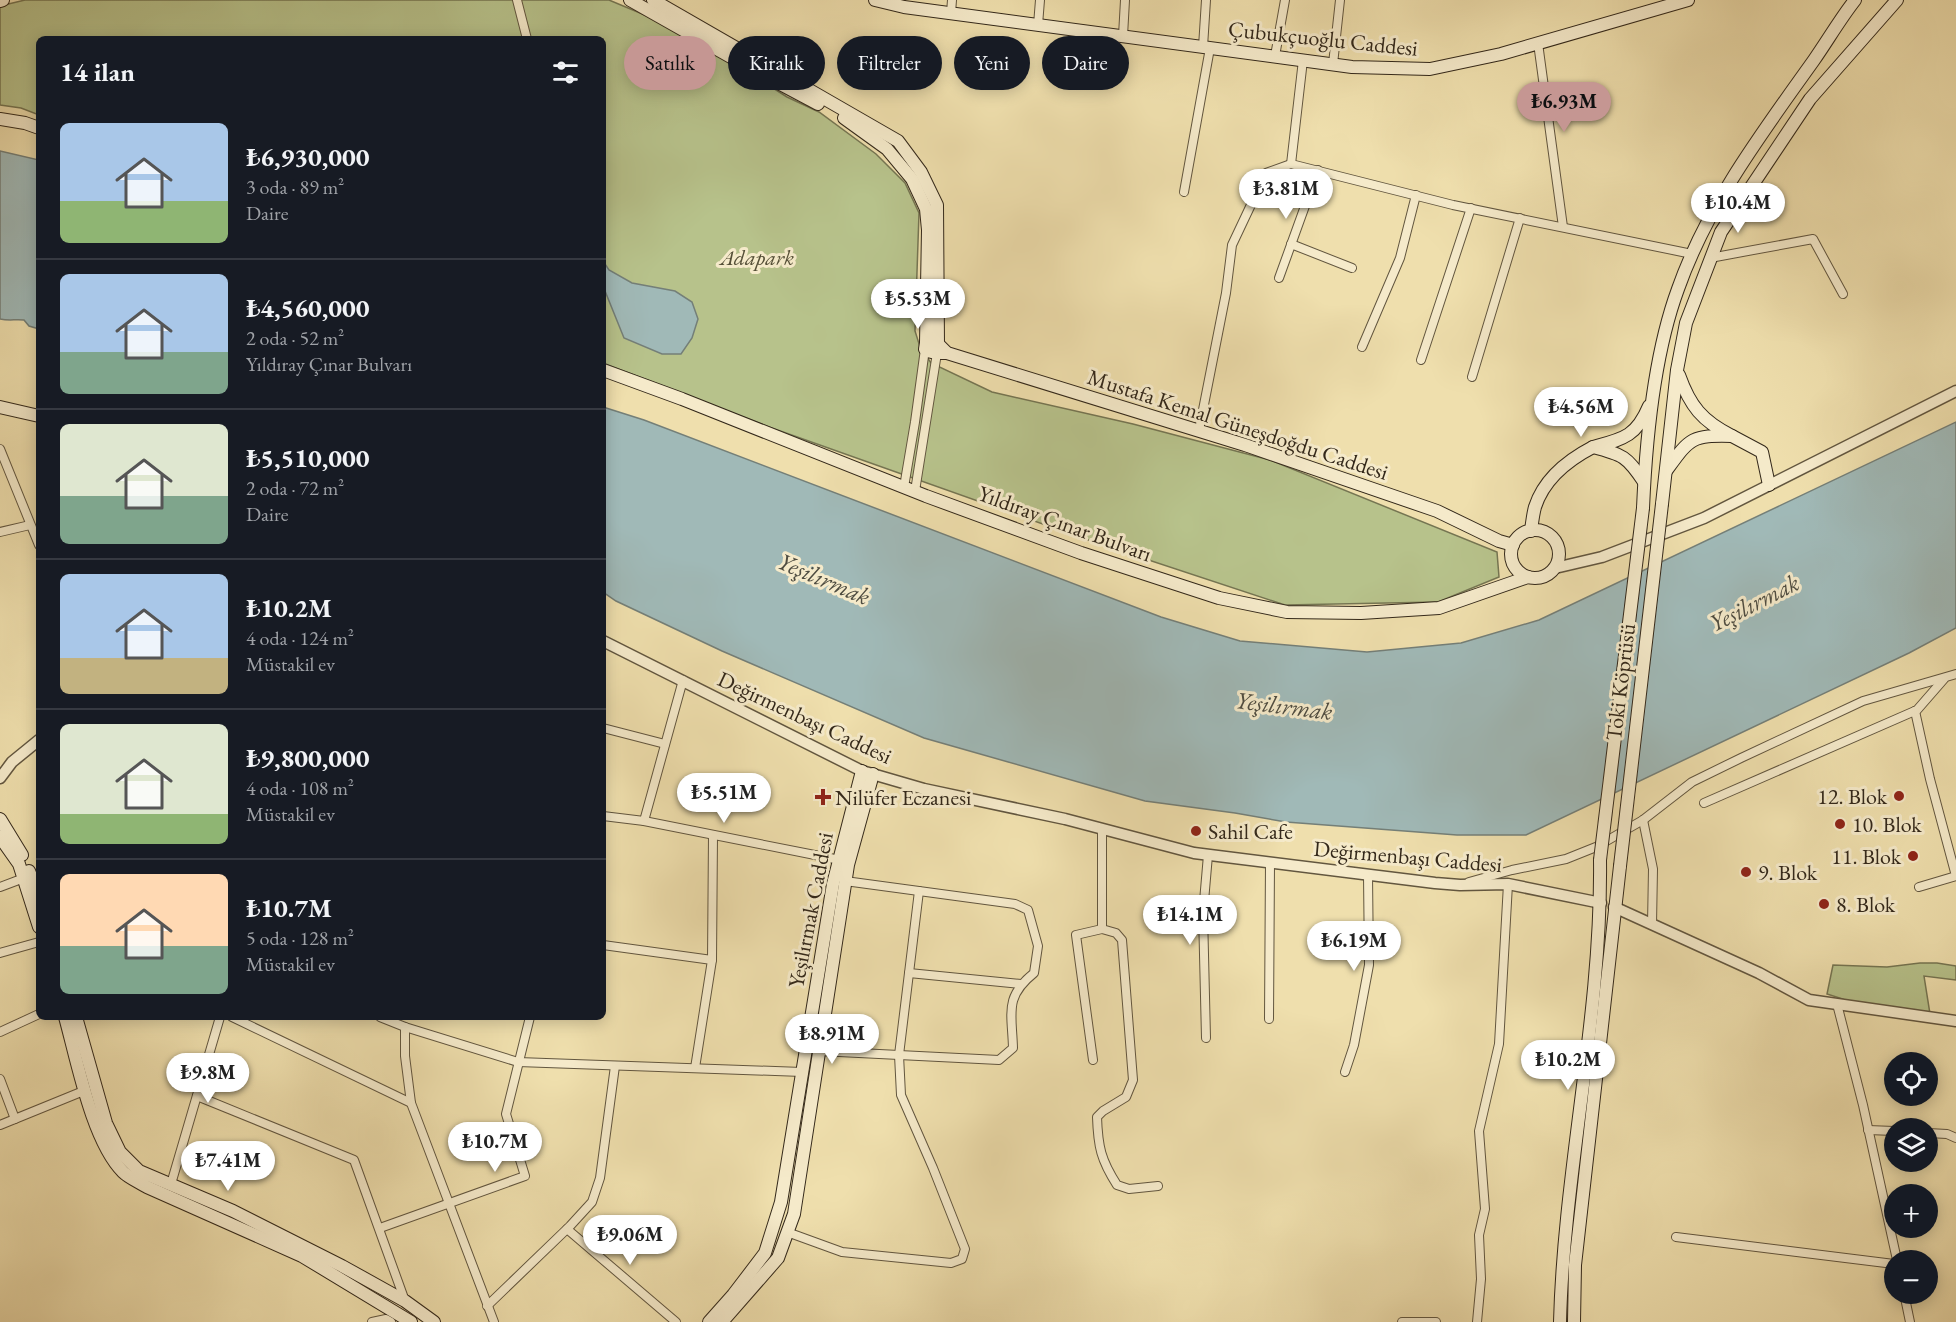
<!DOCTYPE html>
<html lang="tr">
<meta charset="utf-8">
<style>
:root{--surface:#171b24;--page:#242831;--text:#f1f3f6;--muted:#9ea1a6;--line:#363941;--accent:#c59692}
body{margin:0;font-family:"EB Garamond",serif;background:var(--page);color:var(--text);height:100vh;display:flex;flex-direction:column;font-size:22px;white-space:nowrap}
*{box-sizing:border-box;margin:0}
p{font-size:20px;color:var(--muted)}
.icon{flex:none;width:33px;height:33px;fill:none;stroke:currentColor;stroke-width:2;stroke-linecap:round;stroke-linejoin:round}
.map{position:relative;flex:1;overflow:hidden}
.details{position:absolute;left:36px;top:36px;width:570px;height:984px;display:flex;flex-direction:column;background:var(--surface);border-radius:9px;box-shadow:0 3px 15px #0003}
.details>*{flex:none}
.top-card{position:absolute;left:624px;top:36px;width:570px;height:54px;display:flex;gap:12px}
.buttons{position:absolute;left:1884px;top:1052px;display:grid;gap:12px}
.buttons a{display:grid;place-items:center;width:54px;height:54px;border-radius:50%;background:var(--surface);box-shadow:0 3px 15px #0003;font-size:30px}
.price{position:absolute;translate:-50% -51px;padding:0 14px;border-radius:21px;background:#fff;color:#222;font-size:20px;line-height:39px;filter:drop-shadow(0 2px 3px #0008)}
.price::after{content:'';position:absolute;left:50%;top:36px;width:18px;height:14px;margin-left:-9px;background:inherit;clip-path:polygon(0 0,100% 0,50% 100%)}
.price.selected{background:var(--accent);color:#111}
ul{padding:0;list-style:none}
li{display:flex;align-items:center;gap:18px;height:150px;padding:0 24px}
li+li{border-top:2px solid var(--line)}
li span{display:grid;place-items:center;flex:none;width:168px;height:120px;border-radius:9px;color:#555}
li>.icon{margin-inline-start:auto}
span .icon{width:72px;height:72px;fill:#fffc;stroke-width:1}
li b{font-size:26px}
h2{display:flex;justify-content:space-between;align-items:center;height:72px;padding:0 24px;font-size:26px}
.tag{padding:0 21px;border-radius:27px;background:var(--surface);box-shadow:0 3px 15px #0003;font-size:21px;line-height:54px}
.tag.selected{background:var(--accent);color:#111}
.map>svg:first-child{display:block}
.green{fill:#b7c28b;stroke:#757552;stroke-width:1.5}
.water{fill:#a0b9b7;stroke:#747f78;stroke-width:1.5}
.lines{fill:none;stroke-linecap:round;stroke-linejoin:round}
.minor-casing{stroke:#62563f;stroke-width:10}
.tertiary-casing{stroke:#62563f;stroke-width:13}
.secondary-casing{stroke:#33281a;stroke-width:14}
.minor{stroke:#f5eaca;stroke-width:8}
.tertiary{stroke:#f5eaca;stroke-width:10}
.secondary{stroke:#f5eaca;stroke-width:12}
.secondary-bridge-casing{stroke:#33281a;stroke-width:14;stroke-linecap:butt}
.secondary-bridge{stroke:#f5eaca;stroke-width:12}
.poi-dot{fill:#8f2418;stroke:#f5eaca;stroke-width:2}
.labels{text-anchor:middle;stroke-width:6;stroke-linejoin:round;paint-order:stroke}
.street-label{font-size:22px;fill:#33281a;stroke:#f5eaca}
.park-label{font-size:22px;font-style:italic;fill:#544e36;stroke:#f5eaca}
.poi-label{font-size:22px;fill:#33281a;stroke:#f5eaca;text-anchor:start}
.water-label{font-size:24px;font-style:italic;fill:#4e4c41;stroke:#f5eaca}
</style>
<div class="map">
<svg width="1956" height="1322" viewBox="0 0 1956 1322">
<rect width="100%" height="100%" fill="#efdfad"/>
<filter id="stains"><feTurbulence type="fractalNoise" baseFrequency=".00333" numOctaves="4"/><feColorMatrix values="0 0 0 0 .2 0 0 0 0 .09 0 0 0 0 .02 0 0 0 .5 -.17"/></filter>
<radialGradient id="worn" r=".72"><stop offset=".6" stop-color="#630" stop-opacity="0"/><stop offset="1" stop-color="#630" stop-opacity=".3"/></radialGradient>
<g class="green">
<path d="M 25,0 L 609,0 L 683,31 L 787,97 L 819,112 L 876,154 L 905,183 L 919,213 L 915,331 L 920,347 L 931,363 L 992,392 L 1133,424 L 1270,460 L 1497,552 L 1499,577 L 1438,602 L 1285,605 L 1085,539 L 769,427 L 603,363 L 603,39 L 39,39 L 39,115 L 21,108 L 0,105 L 0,6 Z"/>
<path d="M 1920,963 L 1937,963 L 1956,966 L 1956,980 L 1924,976 L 1930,1014 L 1844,1004 L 1843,999 L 1827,994 L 1833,965 L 1887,967 Z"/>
</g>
<g class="water">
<path d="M 0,151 L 39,160 L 39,329 L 29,326 L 24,320 C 15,319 10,321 0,319 Z"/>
<path d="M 603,261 L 609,270 L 632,283 L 675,291 L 692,302 L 698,319 L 692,338 L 681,354 L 662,354 L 624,338 L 603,286 Z"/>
<path d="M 603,407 L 644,420 L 1161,617 L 1240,641 L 1367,652 L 1461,643 L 1539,620 L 1956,422 L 1956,628 L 1909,653 L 1526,835 L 1457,835 L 1286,822 L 1235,813 L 1145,801 L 924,738 L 722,651 L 616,601 L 603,592 Z"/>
</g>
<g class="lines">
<defs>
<g id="minor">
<path d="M 517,0 L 527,39"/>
<path d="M 951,13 L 952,0"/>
<path d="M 1038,25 L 1040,0"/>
<path d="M 1123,36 L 1125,0"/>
<path d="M 1538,43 L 1563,227"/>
<path d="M 1203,47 L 1206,0"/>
<path d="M 1275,56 L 1285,0"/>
<path d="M 1333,64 L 1340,0"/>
<path d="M 1291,164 L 1303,60"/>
<path d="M 1184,192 L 1210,48"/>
<path d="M 1291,244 L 1352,268"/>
<path d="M 1710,258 L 1813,239 L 1843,294"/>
<path d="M 1279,278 L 1318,170"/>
<path d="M 1362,347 L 1400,258 L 1416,195"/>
<path d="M 1421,360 L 1471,208"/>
<path d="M 1472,377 L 1520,218"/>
<path d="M 1199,430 L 1226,293 L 1232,245 L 1266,173 L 1291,164 L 1453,205 L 1692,254"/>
<path d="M 0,449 L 39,545"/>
<path d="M 904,487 L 915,422 L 925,349"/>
<path d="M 915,491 L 937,353"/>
<path d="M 0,532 L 30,525"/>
<path d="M 1915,711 L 1930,779 L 1956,876 L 1919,887"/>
<path d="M 603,728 L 665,744"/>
<path d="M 1704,803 L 1917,710 L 1944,679"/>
<path d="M 603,816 L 644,821 L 840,860"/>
<path d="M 1643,820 L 1653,869 L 1652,924"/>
<path d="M 644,821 L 683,680"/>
<path d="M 1469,882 L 1512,870 L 1566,859 L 1596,847 L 1643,820 L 1692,782 L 1741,758 L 1863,701 L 1956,674"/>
<path d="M 0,887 L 24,878"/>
<path d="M 1102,929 L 1116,933 L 1122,940 L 1133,1080 L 1126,1097 L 1103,1111 L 1097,1117 C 1098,1147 1101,1160 1117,1185 L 1129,1189 L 1158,1186"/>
<path d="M 603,945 L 712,960"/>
<path d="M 0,953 L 39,942"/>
<path d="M 909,973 L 1021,984"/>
<path d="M 1837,1004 L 1863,1105 L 1897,1260"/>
<path d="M 232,1017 L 411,1103 L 494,1322"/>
<path d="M 380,1017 L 405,1027 L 518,1062 L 802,1072"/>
<path d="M 1269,1019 L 1270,863"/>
<path d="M 405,1027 L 405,1056 L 411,1103"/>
<path d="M 0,1032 L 39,1014"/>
<path d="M 1206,1038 L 1203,913 L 1208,855"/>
<path d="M 819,1051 L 999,1060 L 1013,1048 C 1012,1013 1004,997 1034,973 L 1038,946 L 1028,910 L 1015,904 L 845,881"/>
<path d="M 1093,1060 L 1076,935 L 1102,929 L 1102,829"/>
<path d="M 695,1068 L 712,960 L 713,835"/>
<path d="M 1345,1072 L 1354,1045 L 1369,965 L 1368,875"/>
<path d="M 0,1079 L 15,1119"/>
<path d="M 197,1096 L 354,1160 L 405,1301"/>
<path d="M 0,1125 L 86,1090"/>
<path d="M 1868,1130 L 1894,1131"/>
<path d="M 1928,1133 L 1947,1134 L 1956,1138"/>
<path d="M 171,1184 L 220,1017"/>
<path d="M 380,1228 L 525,1176 L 506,1114 L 530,1017"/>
<path d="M 567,1229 L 676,1322"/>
<path d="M 787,1232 L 842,1252 L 951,1263 L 962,1259 L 965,1249 L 933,1168 L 901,1095 L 899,1055 L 919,891"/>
<path d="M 1676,1237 L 1894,1264"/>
<path d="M 1904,1293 L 1910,1322"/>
<path d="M 487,1306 L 570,1226 L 592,1202 L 600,1178 L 615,1066"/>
<path d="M 372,1322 L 386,1319 L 391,1322"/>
<path d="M 1402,1322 L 1436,1322"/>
<path d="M 1477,1322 L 1481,1279 L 1479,1235 L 1485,1209 L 1479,1131 L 1499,1044 L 1508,884"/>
</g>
<g id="tertiary">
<path d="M 1555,568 L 1602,557 L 1704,518 L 1956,391"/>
<path d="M 603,641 L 862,771 L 924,789 L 1065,819 L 1194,853 L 1435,883 L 1460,885 L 1508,884 L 1601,903"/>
<path d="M 0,778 L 12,762 L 39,740"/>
<path d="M 1614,907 L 1759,973 L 1809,1000 L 1956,1021"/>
</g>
<g id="secondary">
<path d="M 630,0 L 752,69 L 818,104"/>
<path d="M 653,0 L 898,141 L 921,172 L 937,205 L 938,344 L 947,353 L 1245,445 L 1437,511 L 1499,541 L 1513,545"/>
<path d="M 875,0 L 904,7 L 1352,67 L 1430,69 L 1501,54 L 1688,0"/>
<path d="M 0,1 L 3,0"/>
<path d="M 844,118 L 887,149 L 912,179 L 926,209 L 928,230 L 926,343"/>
<path d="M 0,119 L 25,123 L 39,128"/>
<path d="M 931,341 L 926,343 L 925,349 C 932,354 939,353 947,353"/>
<path d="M 603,370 L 682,399 L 926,496 L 1081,553 L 1219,598 L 1287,612 L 1361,613 L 1439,608 L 1528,577"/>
<path d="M 0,407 L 39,416"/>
<path d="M 1732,436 L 1762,452 L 1769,485"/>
<path d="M 1666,471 C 1690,438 1691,435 1732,436 C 1702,421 1690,406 1679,375"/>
<path d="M 1644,482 C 1627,456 1623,455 1593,447 C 1623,439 1636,437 1649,406"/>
<path d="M 1662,504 L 1677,370 L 1686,323 L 1721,232 L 1810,99 L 1897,0"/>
<path d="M 1643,508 C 1646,439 1654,354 1678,289 C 1708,204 1762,133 1814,60 C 1828,40 1840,19 1855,0"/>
<circle cx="1535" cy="554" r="24"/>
<path d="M 1531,531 C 1532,523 1533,514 1535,507 C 1544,479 1568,460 1593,447"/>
<path d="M 0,819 L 22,855"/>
<path d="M 0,837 L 19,864 L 39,927"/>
<path d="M 29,871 L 39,895"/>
<path d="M 65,1017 C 77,1060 92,1141 123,1172 C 129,1178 139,1182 147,1187 L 302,1256 L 411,1322"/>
<path d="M 76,1017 L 106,1123 L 120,1152 L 139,1171 L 233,1211 L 342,1266 L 405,1301 L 434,1322"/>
<path d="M 709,1322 L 733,1295 L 765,1253 L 781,1202 L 833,884 L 862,771"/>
<path d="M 722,1322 L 778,1258 L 794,1214 L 848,865 L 873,774"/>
<path d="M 1560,1322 C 1564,1168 1602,1015 1600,860"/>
<path d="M 1574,1322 L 1575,1265 L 1620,866"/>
</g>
</defs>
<use href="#minor" class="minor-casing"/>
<use href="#tertiary" class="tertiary-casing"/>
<use href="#secondary" class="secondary-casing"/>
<use href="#minor" class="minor"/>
<use href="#tertiary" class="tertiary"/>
<use href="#secondary" class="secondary"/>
<defs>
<g id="secondary-bridge">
<path d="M 1600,860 L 1643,508"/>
<path d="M 1620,866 L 1662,504"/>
</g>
</defs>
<use href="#secondary-bridge" class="secondary-bridge-casing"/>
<use href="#secondary-bridge" class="secondary-bridge"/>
</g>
<g class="poi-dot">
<circle cx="1899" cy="796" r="6"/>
<path d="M820 788h6v6h6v6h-6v6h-6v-6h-6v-6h6z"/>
<circle cx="1840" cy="824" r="6"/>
<circle cx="1196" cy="831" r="6"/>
<circle cx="1913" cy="856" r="6"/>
<circle cx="1746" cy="872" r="6"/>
<circle cx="1824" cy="904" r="6"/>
</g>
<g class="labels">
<g class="street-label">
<text transform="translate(1323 38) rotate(6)" y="8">Çubukçuoğlu Caddesi</text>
<text transform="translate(1238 424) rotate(18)" y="8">Mustafa Kemal Güneşdoğdu Caddesi</text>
<text transform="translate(1065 523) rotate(20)" y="8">Yıldıray Çınar Bulvarı</text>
<text transform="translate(1620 682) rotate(-83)" y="8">Toki Köprüsü</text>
<text transform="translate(805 717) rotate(25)" y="8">Değirmenbaşı Caddesi</text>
<text transform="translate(1408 856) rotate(5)" y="8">Değirmenbaşı Caddesi</text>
<text transform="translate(810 910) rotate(-79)" y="8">Yeşilırmak Caddesi</text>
</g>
<g class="park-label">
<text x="757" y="265">Adapark</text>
</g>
<g class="poi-label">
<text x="1887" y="804" text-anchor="end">12. Blok</text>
<text x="835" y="805">Nilüfer Eczanesi</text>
<text x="1852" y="832">10. Blok</text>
<text x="1208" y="839">Sahil Cafe</text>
<text x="1901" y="864" text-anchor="end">11. Blok</text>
<text x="1758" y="880">9. Blok</text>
<text x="1836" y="912">8. Blok</text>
</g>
<g class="water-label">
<text transform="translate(824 579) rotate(23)" y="8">Yeşilırmak</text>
<text transform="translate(1754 603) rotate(-27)" y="8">Yeşilırmak</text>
<text transform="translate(1284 706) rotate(7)" y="8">Yeşilırmak</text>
</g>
</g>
<rect width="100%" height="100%" filter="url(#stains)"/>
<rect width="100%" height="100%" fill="url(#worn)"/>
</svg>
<div class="buttons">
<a><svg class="icon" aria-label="locate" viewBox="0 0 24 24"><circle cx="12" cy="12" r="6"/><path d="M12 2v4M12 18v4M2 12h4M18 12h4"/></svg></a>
<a><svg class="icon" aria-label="layers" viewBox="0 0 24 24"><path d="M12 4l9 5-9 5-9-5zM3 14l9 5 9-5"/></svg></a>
<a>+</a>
<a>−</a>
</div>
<b class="price selected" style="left:1564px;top:133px">₺6.93M</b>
<b class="price" style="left:1286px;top:220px">₺3.81M</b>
<b class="price" style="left:1738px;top:234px">₺10.4M</b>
<b class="price" style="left:918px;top:330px">₺5.53M</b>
<b class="price" style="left:1581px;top:438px">₺4.56M</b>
<b class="price" style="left:724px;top:824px">₺5.51M</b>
<b class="price" style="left:1190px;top:946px">₺14.1M</b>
<b class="price" style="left:1354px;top:972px">₺6.19M</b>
<b class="price" style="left:832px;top:1065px">₺8.91M</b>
<b class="price" style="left:1568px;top:1091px">₺10.2M</b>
<b class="price" style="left:208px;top:1104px">₺9.8M</b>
<b class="price" style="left:495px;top:1173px">₺10.7M</b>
<b class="price" style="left:228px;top:1192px">₺7.41M</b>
<b class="price" style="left:630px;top:1266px">₺9.06M</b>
<div class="top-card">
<a class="tag selected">Satılık</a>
<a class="tag">Kiralık</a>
<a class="tag">Filtreler</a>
<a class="tag">Yeni</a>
<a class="tag">Daire</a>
</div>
<section class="details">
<h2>14 ilan<svg class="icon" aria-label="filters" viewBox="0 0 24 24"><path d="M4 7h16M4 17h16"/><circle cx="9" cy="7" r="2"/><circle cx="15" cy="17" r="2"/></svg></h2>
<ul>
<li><span style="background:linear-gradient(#a9c7e8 65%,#8fb573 0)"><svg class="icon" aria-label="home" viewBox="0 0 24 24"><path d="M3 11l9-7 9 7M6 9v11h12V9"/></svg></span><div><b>₺6,930,000</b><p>3 oda · 89 m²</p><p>Daire</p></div></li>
<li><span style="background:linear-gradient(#a9c7e8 65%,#7fa58c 0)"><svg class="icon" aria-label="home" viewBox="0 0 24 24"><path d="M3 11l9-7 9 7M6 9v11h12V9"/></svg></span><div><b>₺4,560,000</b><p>2 oda · 52 m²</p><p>Yıldıray Çınar Bulvarı</p></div></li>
<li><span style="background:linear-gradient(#dfe7d0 60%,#7fa58c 0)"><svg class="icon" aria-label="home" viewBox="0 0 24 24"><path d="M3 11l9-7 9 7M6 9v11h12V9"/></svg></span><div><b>₺5,510,000</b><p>2 oda · 72 m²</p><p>Daire</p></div></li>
<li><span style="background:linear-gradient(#a9c7e8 70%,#c2b280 0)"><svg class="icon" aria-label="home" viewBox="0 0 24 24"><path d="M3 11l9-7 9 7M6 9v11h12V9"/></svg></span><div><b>₺10.2M</b><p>4 oda · 124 m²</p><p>Müstakil ev</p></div></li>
<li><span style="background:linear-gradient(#dfe7d0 75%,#8fb573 0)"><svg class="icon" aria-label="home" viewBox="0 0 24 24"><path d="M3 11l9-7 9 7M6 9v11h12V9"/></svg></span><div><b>₺9,800,000</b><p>4 oda · 108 m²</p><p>Müstakil ev</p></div></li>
<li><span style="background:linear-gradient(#ffd9b3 60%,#7fa58c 0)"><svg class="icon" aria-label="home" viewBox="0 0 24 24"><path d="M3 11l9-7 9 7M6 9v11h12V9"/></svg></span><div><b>₺10.7M</b><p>5 oda · 128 m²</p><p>Müstakil ev</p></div></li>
</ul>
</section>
</div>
